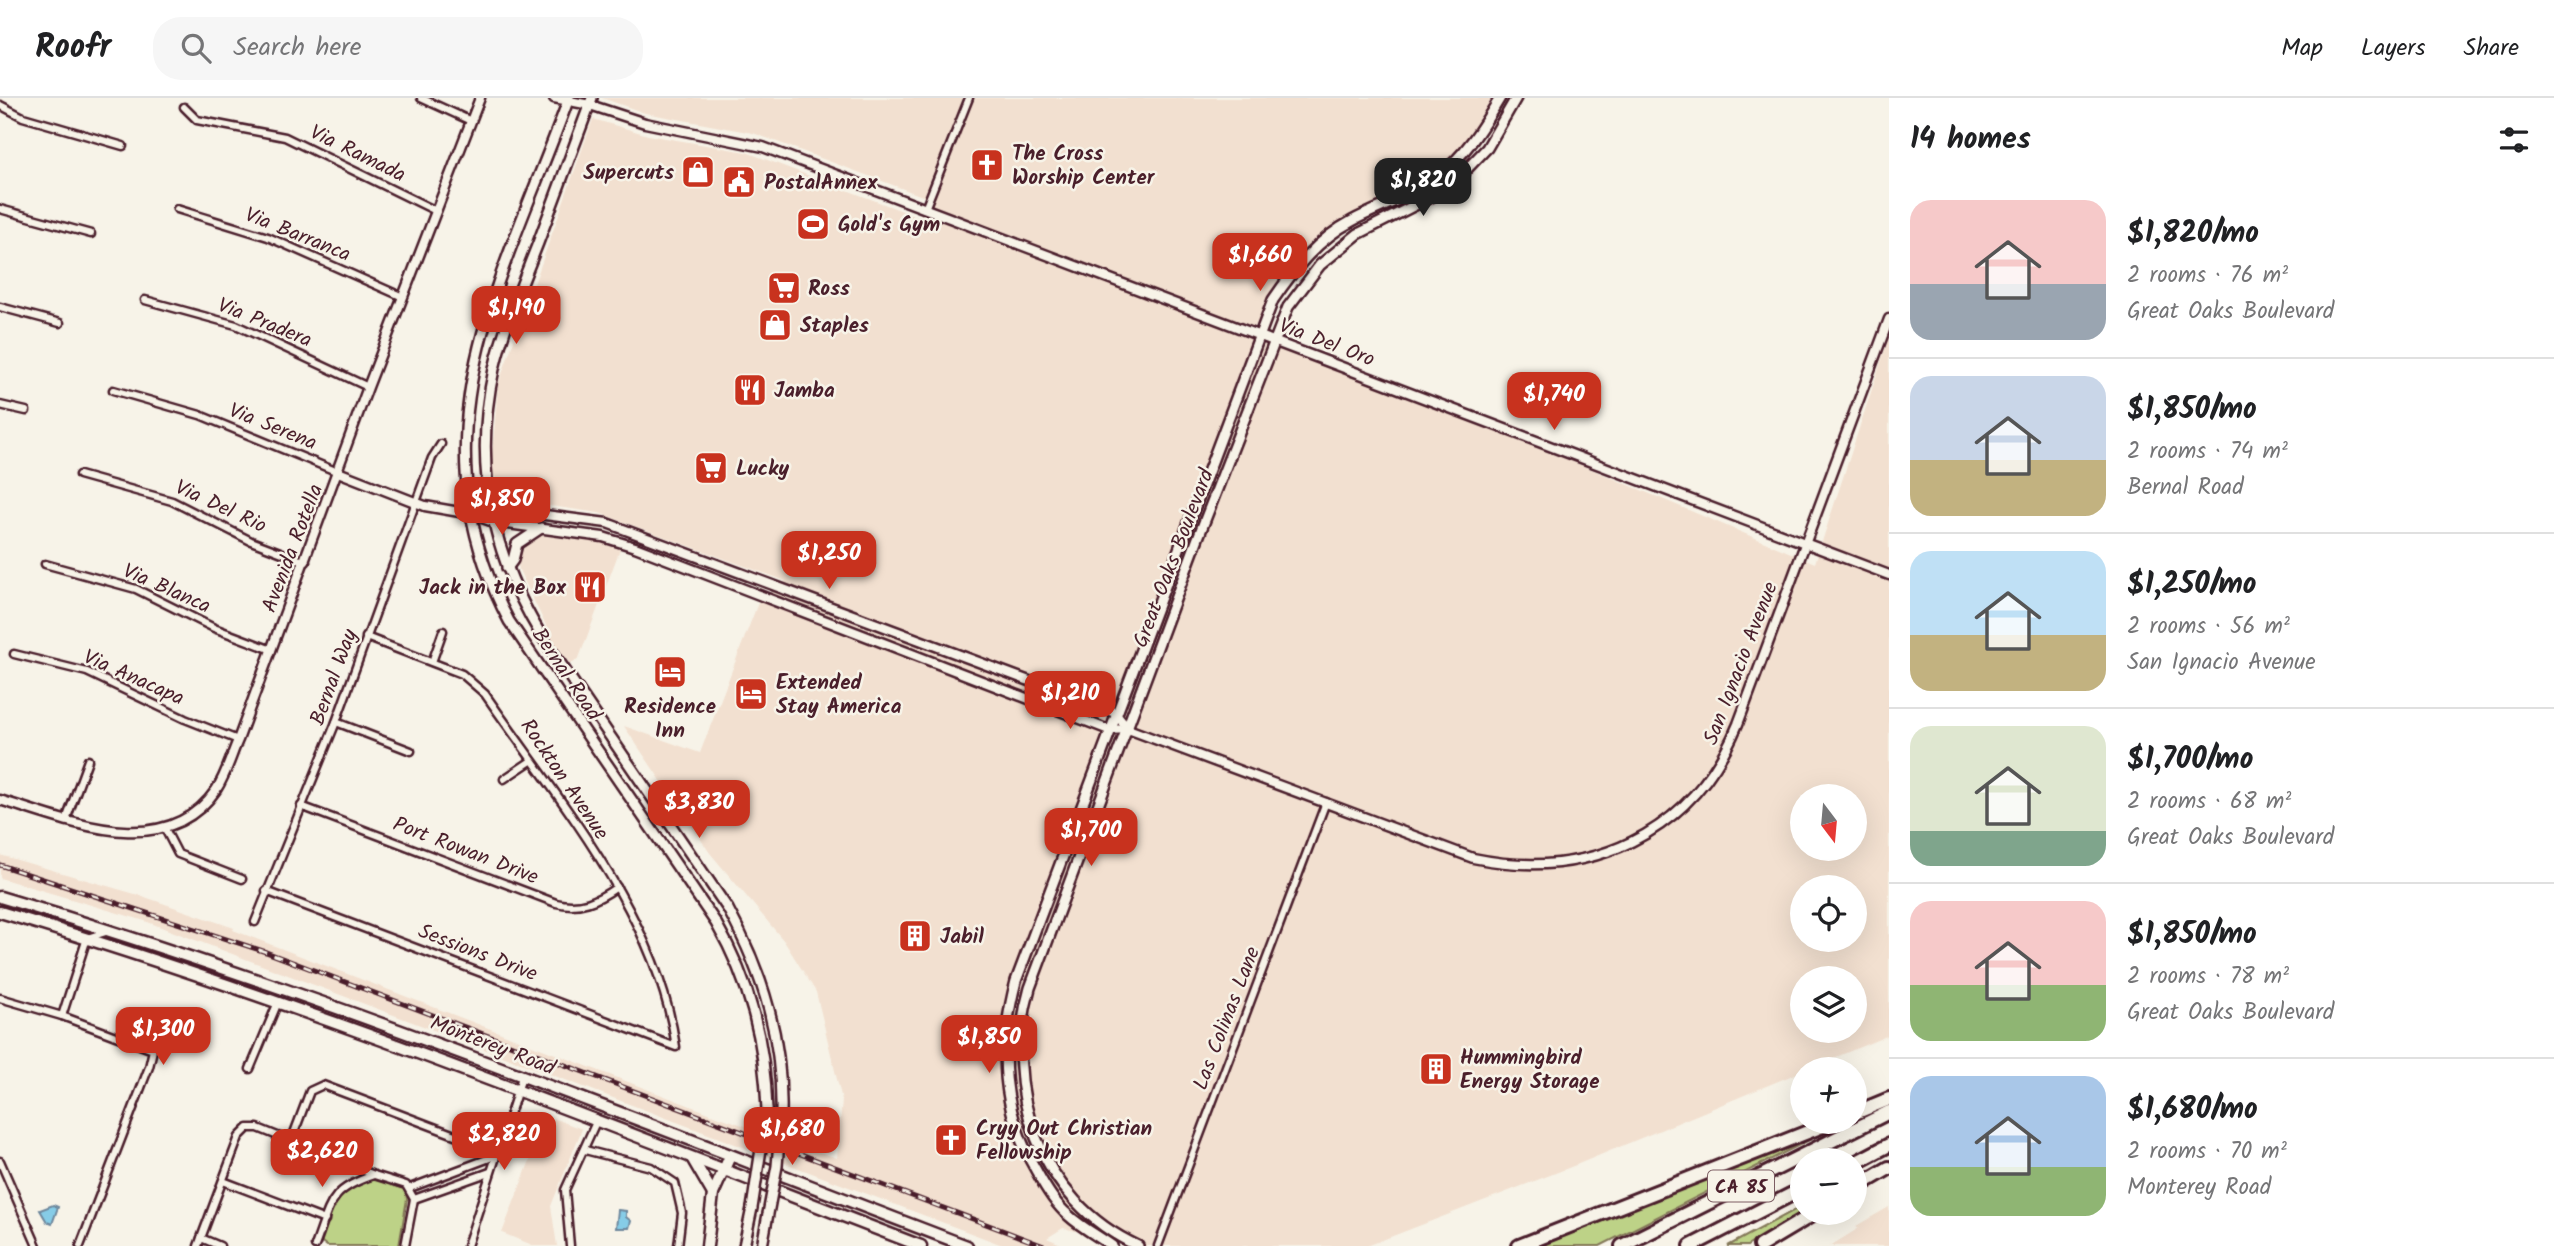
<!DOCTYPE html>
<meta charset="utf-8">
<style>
:root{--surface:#fff;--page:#f6f6f6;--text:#202124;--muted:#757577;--line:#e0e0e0;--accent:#c8321e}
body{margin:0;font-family:Kalam,sans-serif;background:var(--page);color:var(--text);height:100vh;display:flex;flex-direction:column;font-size:26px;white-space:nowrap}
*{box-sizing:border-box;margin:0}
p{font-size:23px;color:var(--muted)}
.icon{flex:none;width:38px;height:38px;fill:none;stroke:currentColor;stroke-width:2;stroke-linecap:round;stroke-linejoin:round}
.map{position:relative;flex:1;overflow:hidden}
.side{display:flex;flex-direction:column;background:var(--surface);width:665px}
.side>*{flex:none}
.needle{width:46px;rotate:164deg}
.buttons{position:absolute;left:1790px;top:686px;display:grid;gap:14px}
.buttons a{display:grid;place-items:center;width:77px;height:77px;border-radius:50%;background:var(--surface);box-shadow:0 7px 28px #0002;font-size:35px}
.price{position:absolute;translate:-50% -60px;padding:0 16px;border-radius:14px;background:var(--accent);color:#fff;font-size:23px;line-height:46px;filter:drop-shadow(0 2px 4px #0008)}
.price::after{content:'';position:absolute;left:50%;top:42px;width:21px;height:16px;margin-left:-10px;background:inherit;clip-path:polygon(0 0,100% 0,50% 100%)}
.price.on{background:#222;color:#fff}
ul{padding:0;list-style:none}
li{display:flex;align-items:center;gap:21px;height:175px;padding:0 21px}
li+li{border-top:2px solid var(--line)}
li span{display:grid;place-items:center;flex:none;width:196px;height:140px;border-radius:21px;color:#555}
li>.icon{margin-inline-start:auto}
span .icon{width:84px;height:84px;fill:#fffc;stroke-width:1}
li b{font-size:30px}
h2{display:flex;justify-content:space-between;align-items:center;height:84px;padding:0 21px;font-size:30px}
header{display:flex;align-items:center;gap:42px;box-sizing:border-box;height:98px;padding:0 35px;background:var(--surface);border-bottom:2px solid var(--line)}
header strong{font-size:33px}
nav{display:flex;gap:38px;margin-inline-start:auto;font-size:24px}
.search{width:490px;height:63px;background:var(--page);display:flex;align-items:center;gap:18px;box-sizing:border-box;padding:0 24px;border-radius:28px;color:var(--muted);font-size:26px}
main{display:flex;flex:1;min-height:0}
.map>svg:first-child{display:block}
.built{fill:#f2e0d0;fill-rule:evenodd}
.green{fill:#bdd287;stroke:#847859;stroke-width:2}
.water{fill:#86cce7;stroke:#6e879c;stroke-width:2}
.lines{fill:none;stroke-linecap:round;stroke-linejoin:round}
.minor-casing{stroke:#4a1f2b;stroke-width:11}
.tertiary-casing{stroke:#4a1f2b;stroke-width:13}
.secondary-casing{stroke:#4a1f2b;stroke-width:14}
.primary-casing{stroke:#4a1f2b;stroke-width:15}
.motorway-casing{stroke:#4a1f2b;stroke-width:18}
.minor{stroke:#f7f3e8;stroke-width:6}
.tertiary{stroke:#f7f3e8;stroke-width:8}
.secondary{stroke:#f7f3e8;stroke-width:9}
.primary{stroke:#f7f3e8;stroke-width:10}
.motorway{stroke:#f7f3e8;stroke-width:12}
.rail-casing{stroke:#4a1f2b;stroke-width:5}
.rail{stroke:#f7f3e8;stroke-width:2.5;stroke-dasharray:8;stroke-linecap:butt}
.secondary-bridge-casing{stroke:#4a1f2b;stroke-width:14;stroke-linecap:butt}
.secondary-bridge{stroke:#f7f3e8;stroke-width:9}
.labels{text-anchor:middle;stroke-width:5;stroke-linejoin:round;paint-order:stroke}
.shield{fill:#f7f3e8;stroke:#7e5f64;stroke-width:2}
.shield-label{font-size:19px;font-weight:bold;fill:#4a1f2b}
.street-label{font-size:21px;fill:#4a1f2b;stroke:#f7f3e8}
.poi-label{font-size:21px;font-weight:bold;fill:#4a1f2b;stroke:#f7f3e8;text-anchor:start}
</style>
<header>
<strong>Roofr</strong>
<div class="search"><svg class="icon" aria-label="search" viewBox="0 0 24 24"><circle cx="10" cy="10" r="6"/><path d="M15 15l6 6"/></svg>Search here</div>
<nav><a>Map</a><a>Layers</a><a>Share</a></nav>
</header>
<main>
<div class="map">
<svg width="1889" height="1148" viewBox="0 0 1889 1148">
<rect width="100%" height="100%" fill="#f7f3e8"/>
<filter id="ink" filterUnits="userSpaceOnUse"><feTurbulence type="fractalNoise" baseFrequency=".0143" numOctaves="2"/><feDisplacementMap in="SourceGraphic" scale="14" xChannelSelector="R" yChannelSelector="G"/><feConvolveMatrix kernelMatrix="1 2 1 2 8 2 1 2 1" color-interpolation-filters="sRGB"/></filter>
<g filter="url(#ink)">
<g class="built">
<path d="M 602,0 L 1492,0 L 1456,59 L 1408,90 L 1338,124 L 1296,162 L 1254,230 L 1815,465 L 1889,239 L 1889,937 L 1576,1067 L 1367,1148 L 1139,1148 L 1063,1130 L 1047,1140 L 1065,1148 L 1005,1148 L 145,823 L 0,780 L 0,757 L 142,798 L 234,830 L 233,832 L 714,1017 L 837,1060 L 842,1002 L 816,894 L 784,843 L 710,755 L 624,628 L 700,655 L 758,505 L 786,483 L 599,415 L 503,401 L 491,369 L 498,287 L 593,21 L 648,37 L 746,54 L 921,120 L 925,99 L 753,35 L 645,15 ZM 1802,698 L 1855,698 L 1855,751 L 1802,751 ZM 1802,789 L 1855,789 L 1855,842 L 1802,842 ZM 1802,880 L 1855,880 L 1855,933 L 1802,933 Z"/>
<path d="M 538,437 L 600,444 L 620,451 L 579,560 L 570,566 L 553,542 L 519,472 L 515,452 L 525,441 Z"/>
<path d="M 547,1018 L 582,1031 L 551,1108 L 557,1148 L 535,1148 L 502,1135 Z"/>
<path d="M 1889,1109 L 1889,1148 L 1830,1148 L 1859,1130 L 1856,1128 Z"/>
</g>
<g class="green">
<path d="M 1808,1036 L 1811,1041 L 1600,1148 L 1540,1148 Z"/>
<path d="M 374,1080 L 405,1091 L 407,1101 L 399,1148 L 327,1148 L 318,1141 C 334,1105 335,1093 374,1080 Z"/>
<path d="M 1802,1108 L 1802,1114 L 1747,1148 L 1728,1148 Z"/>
</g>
<g class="water">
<path d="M 53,1107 L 58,1109 L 52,1126 L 47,1124 L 40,1112 Z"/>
<path d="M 618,1112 L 626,1113 L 626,1119 L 631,1123 L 629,1130 L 616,1130 Z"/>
</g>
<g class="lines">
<defs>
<g id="minor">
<path d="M 421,0 L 471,23"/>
<path d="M 0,7 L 23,19 L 123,48"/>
<path d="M 184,9 L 197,22 L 285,39 L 436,113"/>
<path d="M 0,111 L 91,136"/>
<path d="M 177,111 L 268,139 L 403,199"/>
<path d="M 925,111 L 969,0"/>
<path d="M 145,202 L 236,227 L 368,289"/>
<path d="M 0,209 L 60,225"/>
<path d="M 113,292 L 200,317 L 338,374"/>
<path d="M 0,307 L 26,313"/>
<path d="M 79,377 L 172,403 L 251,443 L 306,464"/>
<path d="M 45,466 L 136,491 L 214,530 L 272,552"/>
<path d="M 14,556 L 87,574 L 185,621 L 238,642"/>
<path d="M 432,564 L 443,533"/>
<path d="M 336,624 L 411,653"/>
<path d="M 504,681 L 531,663"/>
<path d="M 301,708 L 556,805 C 580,811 597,803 617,789"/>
<path d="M 66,722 L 88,662"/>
<path d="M 164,729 L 178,756 L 242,781"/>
<path d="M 266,793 L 676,949 C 658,818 559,703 485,596 L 462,576 L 366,539"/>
<path d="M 255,824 L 336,624 L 432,360 L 441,346"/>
<path d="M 0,900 L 62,918 L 153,952 L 149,969 L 80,1148"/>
<path d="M 62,918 L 87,840 L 109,833"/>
<path d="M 250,971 L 278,904"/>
<path d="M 291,1043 L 310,993 L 323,987 L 497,1053"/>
<path d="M 585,1052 L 651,1069 L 675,1085 L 682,1115 L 678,1148"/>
<path d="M 0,1063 L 37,1148"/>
<path d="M 223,1083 L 325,1122"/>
<path d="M 410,1090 L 495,1058"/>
<path d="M 414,1101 L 490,1074"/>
<path d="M 201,1140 L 220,1148"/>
<path d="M 198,1148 L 239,1039 L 248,1030 L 258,1030 L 374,1077 L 406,1087 L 414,1101 L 405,1148"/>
<path d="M 315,1148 C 331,1106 328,1092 374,1077"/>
<path d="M 467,1148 L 522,979"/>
<path d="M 570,1148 L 565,1092 L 596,1024"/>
<path d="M 1158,1148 L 1326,704"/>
</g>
<g id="tertiary">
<path d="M 554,0 L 590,7 L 645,25 L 763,49 L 1889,477"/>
<path d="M 338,374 L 425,408 L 471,416 L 493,424 L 603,439 L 635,449 L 1109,632 L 1128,631 L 1473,760 C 1589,784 1692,737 1738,626 L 1889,221"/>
<path d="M 471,416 L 506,412 L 607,425 L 1115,615 L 1128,631"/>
<path d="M 0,702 C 67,722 165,766 216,692 C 226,677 231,658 238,642 L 368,289 L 480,0"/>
</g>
<g id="secondary">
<path d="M 569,0 C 503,181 409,333 509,523 L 716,825 C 750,884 765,944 767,1012"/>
<path d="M 592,0 C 574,48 556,97 538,145 C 522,186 504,228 494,271 C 473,366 491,455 541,537 L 728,811 C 764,877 783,942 781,1018"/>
<path d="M 498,191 L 509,221"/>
<path d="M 507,470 L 513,462 L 517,446 L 541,430"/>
<path d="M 744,1148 L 752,1110"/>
<path d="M 762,1148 L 768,1116"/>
<path d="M 1112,1148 C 1098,1138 1081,1129 1068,1117 C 1055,1106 1045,1089 1037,1074 C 1001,1013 998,951 1016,883 L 1273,202 C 1294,171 1318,141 1352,123 C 1380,108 1411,99 1437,79 C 1465,58 1482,30 1500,0"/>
<path d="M 1138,1148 C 1039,1103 1001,990 1030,890 L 1198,440 L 1288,209 L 1320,167 L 1358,136 L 1435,97 L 1463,75 L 1487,50 L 1516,0"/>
</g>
<g id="primary">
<path d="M 0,799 C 329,897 647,1026 967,1148"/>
<path d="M 0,814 C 313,907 616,1031 921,1148"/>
<path d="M 692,1060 L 713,1096"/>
<path d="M 707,1148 L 713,1096 L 730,1058"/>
</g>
<g id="motorway">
<path d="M 1855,1015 L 1889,1001"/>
<path d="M 1855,1065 L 1889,1047"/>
<path d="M 1855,1090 L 1889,1070"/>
<path d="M 1519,1148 L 1833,1024"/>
<path d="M 1622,1148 L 1889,1014"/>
<path d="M 1691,1148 L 1802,1091"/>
<path d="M 1760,1148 L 1815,1115"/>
</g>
</defs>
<use href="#minor" class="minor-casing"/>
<use href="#tertiary" class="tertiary-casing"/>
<use href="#secondary" class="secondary-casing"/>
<use href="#primary" class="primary-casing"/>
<use href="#motorway" class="motorway-casing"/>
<use href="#minor" class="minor"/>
<use href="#tertiary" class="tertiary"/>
<use href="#secondary" class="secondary"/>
<use href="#primary" class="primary"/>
<use href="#motorway" class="motorway"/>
<defs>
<path id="rail" d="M 0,767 L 266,854 L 1044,1148"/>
</defs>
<use href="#rail" class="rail-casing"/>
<use href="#rail" class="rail"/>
<defs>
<g id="secondary-bridge">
<path d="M 752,1110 L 767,1012"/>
<path d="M 768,1116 L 777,1068 L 781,1018"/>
</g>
</defs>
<use href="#secondary-bridge" class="secondary-bridge-casing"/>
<use href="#secondary-bridge" class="secondary-bridge"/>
</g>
</g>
<defs>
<symbol id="church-square" viewBox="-11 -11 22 22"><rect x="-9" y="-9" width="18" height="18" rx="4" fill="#c8321e" stroke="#f7f3e8"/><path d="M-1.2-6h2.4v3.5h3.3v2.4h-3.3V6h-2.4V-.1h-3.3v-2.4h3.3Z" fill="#fff"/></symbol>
<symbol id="shop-square" viewBox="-11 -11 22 22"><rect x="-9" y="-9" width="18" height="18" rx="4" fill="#c8321e" stroke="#f7f3e8"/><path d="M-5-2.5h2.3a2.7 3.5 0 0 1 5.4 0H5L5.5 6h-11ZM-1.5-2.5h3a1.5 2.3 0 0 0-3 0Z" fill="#fff"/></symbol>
<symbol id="civic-square" viewBox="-11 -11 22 22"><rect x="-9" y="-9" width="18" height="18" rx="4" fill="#c8321e" stroke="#f7f3e8"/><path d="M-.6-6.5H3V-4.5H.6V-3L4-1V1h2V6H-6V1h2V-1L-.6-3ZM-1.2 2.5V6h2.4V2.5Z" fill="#fff"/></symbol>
<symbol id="stadium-square" viewBox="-11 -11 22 22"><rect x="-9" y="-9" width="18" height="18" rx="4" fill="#c8321e" stroke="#f7f3e8"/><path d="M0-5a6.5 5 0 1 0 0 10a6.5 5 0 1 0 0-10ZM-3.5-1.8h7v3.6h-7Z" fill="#fff"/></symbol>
<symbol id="supermarket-square" viewBox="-11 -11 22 22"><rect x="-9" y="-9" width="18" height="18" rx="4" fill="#c8321e" stroke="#f7f3e8"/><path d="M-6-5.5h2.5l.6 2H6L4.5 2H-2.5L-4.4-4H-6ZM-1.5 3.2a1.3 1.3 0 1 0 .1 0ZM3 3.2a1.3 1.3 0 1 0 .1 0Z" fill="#fff"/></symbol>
<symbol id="restaurant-square" viewBox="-11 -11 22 22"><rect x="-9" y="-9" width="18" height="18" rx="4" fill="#c8321e" stroke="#f7f3e8"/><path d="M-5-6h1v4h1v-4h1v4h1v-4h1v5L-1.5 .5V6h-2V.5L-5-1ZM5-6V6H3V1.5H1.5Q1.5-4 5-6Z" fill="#fff"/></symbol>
<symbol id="hotel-square" viewBox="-11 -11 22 22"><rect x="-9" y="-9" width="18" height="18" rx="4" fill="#c8321e" stroke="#f7f3e8"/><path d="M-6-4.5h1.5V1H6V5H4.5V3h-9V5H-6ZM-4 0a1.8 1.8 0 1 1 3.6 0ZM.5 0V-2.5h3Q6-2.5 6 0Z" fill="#fff"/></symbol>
<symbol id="building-square" viewBox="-11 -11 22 22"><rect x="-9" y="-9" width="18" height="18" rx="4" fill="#c8321e" stroke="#f7f3e8"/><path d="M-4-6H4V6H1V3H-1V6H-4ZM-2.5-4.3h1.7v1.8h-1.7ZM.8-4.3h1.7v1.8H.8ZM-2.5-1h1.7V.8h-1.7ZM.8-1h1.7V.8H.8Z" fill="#fff"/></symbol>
</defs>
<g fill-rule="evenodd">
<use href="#church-square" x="968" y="48" width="38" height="38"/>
<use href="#shop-square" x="679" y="55" width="38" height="38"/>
<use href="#civic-square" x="720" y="65" width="38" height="38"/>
<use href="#stadium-square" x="794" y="107" width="38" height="38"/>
<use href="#supermarket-square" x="765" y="171" width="38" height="38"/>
<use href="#shop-square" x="756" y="208" width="38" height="38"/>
<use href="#restaurant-square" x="731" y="273" width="38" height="38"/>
<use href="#supermarket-square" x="692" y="351" width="38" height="38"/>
<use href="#restaurant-square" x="571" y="470" width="38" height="38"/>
<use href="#hotel-square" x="651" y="555" width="38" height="38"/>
<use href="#hotel-square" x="732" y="577" width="38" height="38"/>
<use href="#building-square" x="896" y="819" width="38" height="38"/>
<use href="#building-square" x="1417" y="952" width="38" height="38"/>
<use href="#church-square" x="932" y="1023" width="38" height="38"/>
</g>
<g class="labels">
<rect class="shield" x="1708" y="1072.5" width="66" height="31" rx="5"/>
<g class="shield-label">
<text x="1741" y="1095">CA 85</text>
</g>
<g class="street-label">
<text transform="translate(358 55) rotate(26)" y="7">Via Ramada</text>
<text transform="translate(298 136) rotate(22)" y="7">Via Barranca</text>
<text transform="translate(265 224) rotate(22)" y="7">Via Pradera</text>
<text transform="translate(1327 244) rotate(21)" y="7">Via Del Oro</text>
<text transform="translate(273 328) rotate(22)" y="7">Via Serena</text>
<text transform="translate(221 408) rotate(25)" y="7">Via Del Rio</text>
<text transform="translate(292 450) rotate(-69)" y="7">Avenida Rotella</text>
<text transform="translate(1173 460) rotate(-69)" y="7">Great Oaks Boulevard</text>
<text transform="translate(167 490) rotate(24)" y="7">Via Blanca</text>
<text transform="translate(1740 565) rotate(-69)" y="7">San Ignacio Avenue</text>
<text transform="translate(567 576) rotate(56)" y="7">Bernal Road</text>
<text transform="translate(134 579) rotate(24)" y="7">Via Anacapa</text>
<text transform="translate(333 579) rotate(-70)" y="7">Bernal Way</text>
<text transform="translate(565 681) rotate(56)" y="7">Rockton Avenue</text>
<text transform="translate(466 752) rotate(21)" y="7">Port Rowan Drive</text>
<text transform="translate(478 854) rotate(21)" y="7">Sessions Drive</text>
<text transform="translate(1226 920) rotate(-69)" y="7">Las Colinas Lane</text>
<text transform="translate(493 947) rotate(21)" y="7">Monterey Road</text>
</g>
<g class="poi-label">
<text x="1012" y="62">The Cross<tspan x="1012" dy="24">Worship Center</tspan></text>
<text x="674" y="81" text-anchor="end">Supercuts</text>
<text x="764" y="91">PostalAnnex</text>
<text x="838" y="133">Gold's Gym</text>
<text x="808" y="197">Ross</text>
<text x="800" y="234">Staples</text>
<text x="774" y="299">Jamba</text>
<text x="736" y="377">Lucky</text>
<text x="566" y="496" text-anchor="end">Jack in the Box</text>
<text x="776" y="591">Extended<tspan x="776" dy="24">Stay America</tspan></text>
<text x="670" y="615" text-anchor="middle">Residence<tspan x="670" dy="24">Inn</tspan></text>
<text x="940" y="845">Jabil</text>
<text x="1460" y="966">Hummingbird<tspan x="1460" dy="24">Energy Storage</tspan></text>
<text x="976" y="1037">Cryy Out Christian<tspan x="976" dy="24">Fellowship</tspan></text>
</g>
</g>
</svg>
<div class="buttons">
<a><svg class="needle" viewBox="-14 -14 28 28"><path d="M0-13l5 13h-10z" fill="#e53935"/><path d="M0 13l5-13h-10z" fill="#757577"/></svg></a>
<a><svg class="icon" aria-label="locate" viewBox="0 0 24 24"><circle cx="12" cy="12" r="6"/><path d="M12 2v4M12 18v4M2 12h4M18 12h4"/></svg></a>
<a><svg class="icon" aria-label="layers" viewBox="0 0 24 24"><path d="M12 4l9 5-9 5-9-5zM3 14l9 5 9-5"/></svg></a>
<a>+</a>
<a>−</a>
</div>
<b class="price on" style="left:1423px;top:120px">$1,820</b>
<b class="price" style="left:1260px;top:195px">$1,660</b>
<b class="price" style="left:516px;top:248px">$1,190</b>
<b class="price" style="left:1554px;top:334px">$1,740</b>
<b class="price" style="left:502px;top:439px">$1,850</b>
<b class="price" style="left:829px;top:493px">$1,250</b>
<b class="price" style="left:1070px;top:633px">$1,210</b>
<b class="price" style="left:699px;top:742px">$3,830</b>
<b class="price" style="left:1091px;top:770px">$1,700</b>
<b class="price" style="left:163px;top:969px">$1,300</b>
<b class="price" style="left:989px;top:977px">$1,850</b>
<b class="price" style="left:792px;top:1069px">$1,680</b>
<b class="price" style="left:504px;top:1074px">$2,820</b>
<b class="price" style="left:322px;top:1091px">$2,620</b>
</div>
<section class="side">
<h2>14 homes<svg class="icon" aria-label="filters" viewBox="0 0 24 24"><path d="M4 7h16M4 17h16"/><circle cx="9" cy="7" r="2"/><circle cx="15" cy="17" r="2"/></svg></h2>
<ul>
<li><span style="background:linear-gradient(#f6c9c9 60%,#9aa5b1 0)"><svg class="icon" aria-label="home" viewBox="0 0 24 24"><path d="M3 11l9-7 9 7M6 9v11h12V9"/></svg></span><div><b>$1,820/mo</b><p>2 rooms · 76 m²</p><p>Great Oaks Boulevard</p></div></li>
<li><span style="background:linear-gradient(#c9d6e8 60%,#c2b280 0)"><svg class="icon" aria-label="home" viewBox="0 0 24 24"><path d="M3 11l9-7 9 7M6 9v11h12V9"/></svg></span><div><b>$1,850/mo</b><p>2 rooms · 74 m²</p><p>Bernal Road</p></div></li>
<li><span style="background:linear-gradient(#bfe0f5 60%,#c2b280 0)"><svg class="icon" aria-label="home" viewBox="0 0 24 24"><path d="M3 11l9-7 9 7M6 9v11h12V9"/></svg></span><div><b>$1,250/mo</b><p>2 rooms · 56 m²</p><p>San Ignacio Avenue</p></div></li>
<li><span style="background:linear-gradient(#dfe7d0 75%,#7fa58c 0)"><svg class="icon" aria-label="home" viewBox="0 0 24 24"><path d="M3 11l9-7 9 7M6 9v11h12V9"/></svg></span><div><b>$1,700/mo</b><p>2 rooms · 68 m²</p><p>Great Oaks Boulevard</p></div></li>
<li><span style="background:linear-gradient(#f6c9c9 60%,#8fb573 0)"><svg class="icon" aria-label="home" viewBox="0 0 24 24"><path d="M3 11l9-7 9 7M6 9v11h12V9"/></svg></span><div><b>$1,850/mo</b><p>2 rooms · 78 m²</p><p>Great Oaks Boulevard</p></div></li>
<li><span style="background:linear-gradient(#a9c7e8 65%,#8fb573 0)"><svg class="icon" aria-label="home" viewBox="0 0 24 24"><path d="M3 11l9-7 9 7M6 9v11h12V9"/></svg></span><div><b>$1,680/mo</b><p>2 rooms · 70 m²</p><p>Monterey Road</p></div></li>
</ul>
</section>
</main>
